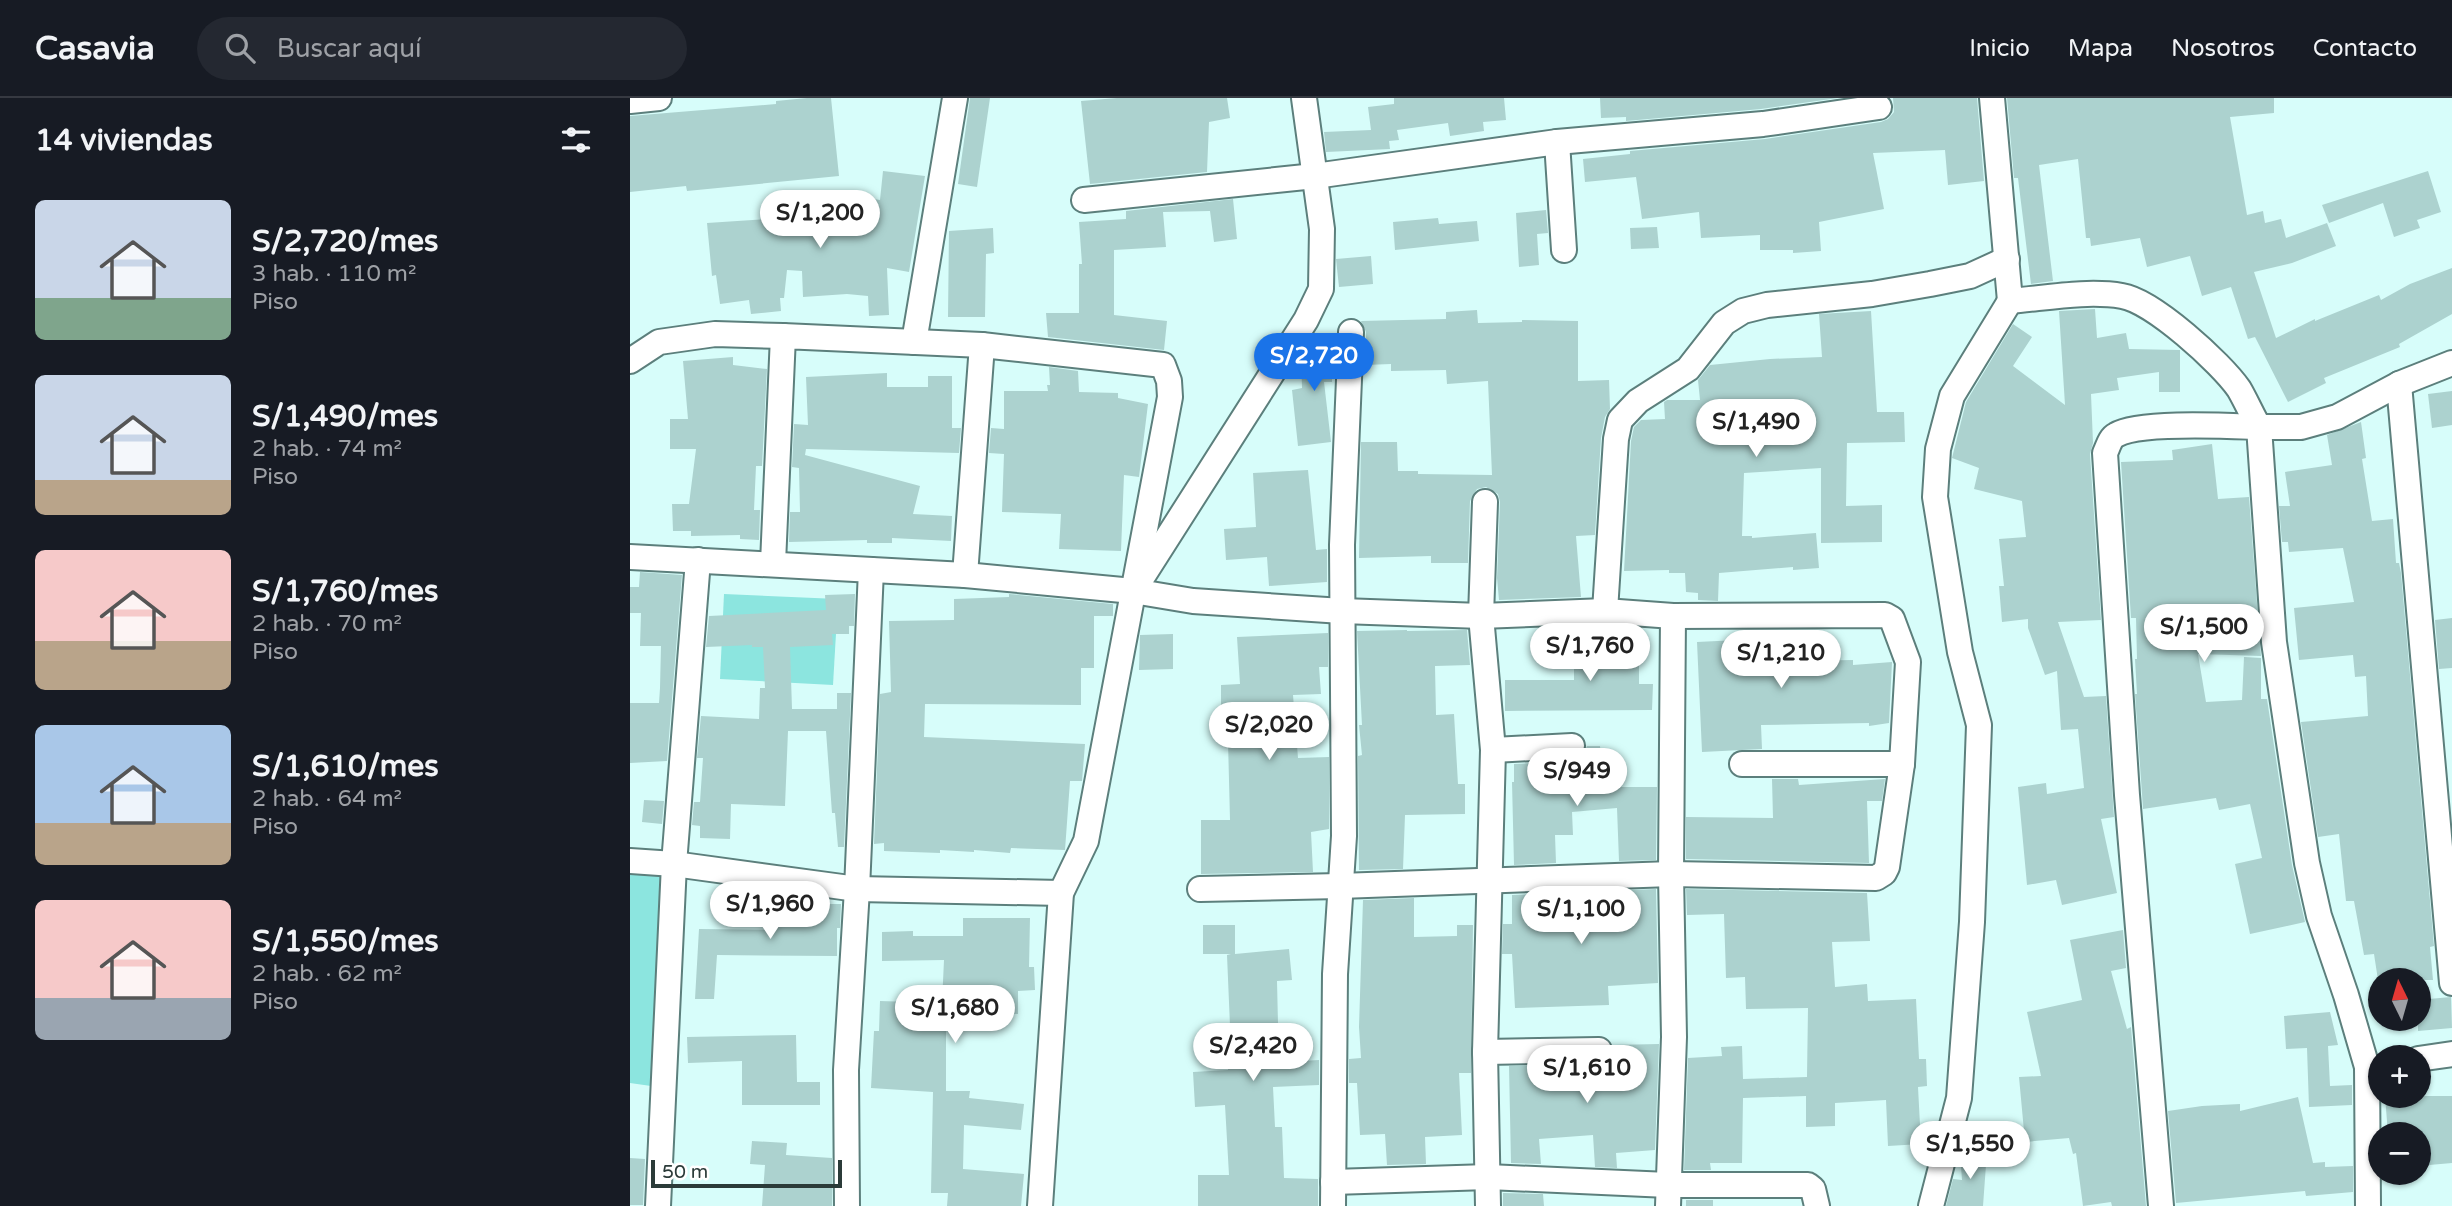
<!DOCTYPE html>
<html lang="es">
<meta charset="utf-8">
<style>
:root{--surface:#171b24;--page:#242831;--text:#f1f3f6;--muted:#9ea1a6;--line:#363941;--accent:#1a73e8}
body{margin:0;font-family:"Varela Round",sans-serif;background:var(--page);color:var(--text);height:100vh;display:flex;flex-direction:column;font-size:26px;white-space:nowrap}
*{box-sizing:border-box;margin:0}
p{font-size:23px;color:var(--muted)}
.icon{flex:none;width:38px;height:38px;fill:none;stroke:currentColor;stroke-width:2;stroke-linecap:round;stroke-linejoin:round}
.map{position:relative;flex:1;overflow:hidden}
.drawer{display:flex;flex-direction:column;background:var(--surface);width:630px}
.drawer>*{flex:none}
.needle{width:46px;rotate:355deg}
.tools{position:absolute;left:1738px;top:870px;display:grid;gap:14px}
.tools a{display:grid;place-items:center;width:63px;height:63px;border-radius:50%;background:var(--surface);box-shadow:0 2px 5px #0004;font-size:35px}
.scale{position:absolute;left:21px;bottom:18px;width:191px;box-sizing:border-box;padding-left:7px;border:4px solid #2b3b39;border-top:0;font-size:19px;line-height:24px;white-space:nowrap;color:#2b3b39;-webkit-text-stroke:5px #fff;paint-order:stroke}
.price{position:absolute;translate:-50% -60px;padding:0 16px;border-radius:24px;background:#fff;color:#222;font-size:23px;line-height:46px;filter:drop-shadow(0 2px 4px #0008)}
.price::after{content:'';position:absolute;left:50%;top:42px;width:21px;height:16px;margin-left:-10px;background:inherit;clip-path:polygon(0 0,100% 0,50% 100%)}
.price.selected{background:var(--accent);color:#fff}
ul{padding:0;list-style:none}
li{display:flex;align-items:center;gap:21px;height:175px;padding:0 35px}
li span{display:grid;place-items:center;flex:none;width:196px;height:140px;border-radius:10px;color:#555}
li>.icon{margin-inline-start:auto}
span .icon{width:84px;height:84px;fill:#fffc;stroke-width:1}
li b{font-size:30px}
h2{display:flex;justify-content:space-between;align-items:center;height:84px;padding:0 35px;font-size:30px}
header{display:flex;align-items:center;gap:42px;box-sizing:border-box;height:98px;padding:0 35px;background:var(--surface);border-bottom:2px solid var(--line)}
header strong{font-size:33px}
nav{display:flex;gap:38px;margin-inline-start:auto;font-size:24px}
.search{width:490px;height:63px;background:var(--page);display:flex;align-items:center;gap:18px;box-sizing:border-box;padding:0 24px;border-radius:38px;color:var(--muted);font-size:26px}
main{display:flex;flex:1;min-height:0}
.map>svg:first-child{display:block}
.green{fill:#8ce5df}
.building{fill:#acd2cf}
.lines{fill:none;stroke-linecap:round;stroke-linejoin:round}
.minor-casing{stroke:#5c7f7c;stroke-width:28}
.minor{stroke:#fff;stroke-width:24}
</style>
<header>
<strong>Casavia</strong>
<div class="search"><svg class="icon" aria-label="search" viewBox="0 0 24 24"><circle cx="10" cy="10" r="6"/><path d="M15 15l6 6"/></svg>Buscar aquí</div>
<nav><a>Inicio</a><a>Mapa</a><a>Nosotros</a><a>Contacto</a></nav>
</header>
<main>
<section class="drawer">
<h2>14 viviendas<svg class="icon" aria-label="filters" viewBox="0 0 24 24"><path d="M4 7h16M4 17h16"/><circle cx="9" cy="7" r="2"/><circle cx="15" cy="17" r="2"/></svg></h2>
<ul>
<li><span style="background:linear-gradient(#c9d6e8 70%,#7fa58c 0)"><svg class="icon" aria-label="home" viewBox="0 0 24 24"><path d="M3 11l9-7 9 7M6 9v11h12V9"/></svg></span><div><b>S/2,720/mes</b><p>3 hab. · 110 m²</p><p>Piso</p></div></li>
<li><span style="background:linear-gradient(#c9d6e8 75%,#b9a48a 0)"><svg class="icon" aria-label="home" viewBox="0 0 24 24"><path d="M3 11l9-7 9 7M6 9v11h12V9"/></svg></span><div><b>S/1,490/mes</b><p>2 hab. · 74 m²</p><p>Piso</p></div></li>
<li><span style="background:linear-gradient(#f6c9c9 65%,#b9a48a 0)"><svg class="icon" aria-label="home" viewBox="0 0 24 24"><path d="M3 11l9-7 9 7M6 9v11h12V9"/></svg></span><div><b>S/1,760/mes</b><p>2 hab. · 70 m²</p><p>Piso</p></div></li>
<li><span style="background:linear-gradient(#a9c7e8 70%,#b9a48a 0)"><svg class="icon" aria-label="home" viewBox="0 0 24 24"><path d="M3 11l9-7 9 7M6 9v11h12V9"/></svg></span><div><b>S/1,610/mes</b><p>2 hab. · 64 m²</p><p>Piso</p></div></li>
<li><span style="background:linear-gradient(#f6c9c9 70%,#9aa5b1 0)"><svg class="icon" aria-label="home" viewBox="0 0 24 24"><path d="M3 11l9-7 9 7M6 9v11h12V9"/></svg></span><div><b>S/1,550/mes</b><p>2 hab. · 62 m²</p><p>Piso</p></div></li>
</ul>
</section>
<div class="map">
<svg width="1822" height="1108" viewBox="0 0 1822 1108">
<rect width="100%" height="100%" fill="#d7fdfa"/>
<g class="green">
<path d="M 94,496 L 208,501 L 203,587 L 90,581 Z"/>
<path d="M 44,766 L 35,990 L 0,985 L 0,772 Z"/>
</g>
<g class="building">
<path d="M 177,0 L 201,0 L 209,78 L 57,93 L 56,88 L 0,94 L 0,18 L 146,6 L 146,3 Z"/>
<path d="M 340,0 L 360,0 L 347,89 L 328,86 Z"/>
<path d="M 487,0 L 597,0 L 600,20 L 579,24 L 577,74 L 460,86 L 451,3 Z"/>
<path d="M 764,0 L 874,0 L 876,22 L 853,24 L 854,33 L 820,38 L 818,25 L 767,32 L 769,42 L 759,43 L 760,51 L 696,54 L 694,34 L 741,32 L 738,9 L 764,6 Z"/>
<path d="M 970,0 L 1208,0 L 1131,11 L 996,23 L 996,19 L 971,20 Z"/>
<path d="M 1263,0 L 1347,0 L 1354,83 L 1318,87 L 1315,52 L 1243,55 L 1254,111 L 1189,124 L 1191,153 L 1163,155 L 1163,152 L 1130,152 L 1130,137 L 1071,140 L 1069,114 L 1012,121 L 1006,79 L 955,84 L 953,61 L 1000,56 L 1000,53 L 1135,41 L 1251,24 L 1258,21 L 1264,14 Z"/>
<path d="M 1377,0 L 1644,0 L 1644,15 L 1600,19 L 1617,117 L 1633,113 L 1635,125 L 1651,121 L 1656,140 L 1697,125 L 1706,148 L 1662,165 L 1624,174 L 1646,240 L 1685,221 L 1685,223 L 1749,197 L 1751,202 L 1780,186 L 1822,170 L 1822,216 L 1769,246 L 1770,249 L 1694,280 L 1696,285 L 1658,304 L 1625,239 L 1618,241 L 1601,189 L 1572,198 L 1560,158 L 1517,169 L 1510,140 L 1461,148 L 1460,140 L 1456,140 L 1448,61 L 1409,67 L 1423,183 L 1401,186 L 1388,80 L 1384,80 Z"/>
<path d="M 253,73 L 295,78 L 279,174 L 257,170 L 259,217 L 239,218 L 238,198 L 217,196 L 173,199 L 172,173 L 157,172 L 154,200 L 150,200 L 151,213 L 121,216 L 119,202 L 90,206 L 86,177 L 82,178 L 77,125 L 229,115 L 231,99 L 250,102 Z"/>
<path d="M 1798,73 L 1811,114 L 1787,122 L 1790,130 L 1764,139 L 1753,105 L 1699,125 L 1692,107 Z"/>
<path d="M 603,101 L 607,141 L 584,144 L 580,113 L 533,114 L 536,149 L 484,152 L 484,217 L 537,223 L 534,252 L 418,239 L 416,215 L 449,215 L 449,166 L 452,166 L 449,124 L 496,121 L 496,113 Z"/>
<path d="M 916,112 L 918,135 L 907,136 L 909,167 L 889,169 L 886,115 Z"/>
<path d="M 808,120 L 809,126 L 847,123 L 849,143 L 765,152 L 763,124 Z"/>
<path d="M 1027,129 L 1029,150 L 1001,151 L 1000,130 Z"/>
<path d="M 363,130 L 364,155 L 356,156 L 355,219 L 318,219 L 319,133 Z"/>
<path d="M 741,158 L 743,186 L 709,189 L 706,161 Z"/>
<path d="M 1465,211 L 1467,240 L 1496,235 L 1499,251 L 1550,252 L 1550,294 L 1529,294 L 1529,274 L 1487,280 L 1489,292 L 1461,296 L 1463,345 L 1460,356 L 1471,522 L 1428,524 L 1454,599 L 1476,598 L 1484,719 L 1471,721 L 1487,795 L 1432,807 L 1426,782 L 1397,787 L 1388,689 L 1416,685 L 1417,696 L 1454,690 L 1448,631 L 1431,632 L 1427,573 L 1415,577 L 1398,530 L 1398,521 L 1372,524 L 1369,488 L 1374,488 L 1369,441 L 1396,439 L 1392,403 L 1344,391 L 1349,370 L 1322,360 L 1336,304 L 1383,226 L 1402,239 L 1383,268 L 1435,307 L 1429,213 Z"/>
<path d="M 847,212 L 848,225 L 892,224 L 892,222 L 948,223 L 948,283 L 979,282 L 980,311 L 975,319 L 971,340 L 965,437 L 946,438 L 951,499 L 869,502 L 867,480 L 870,404 L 868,396 L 856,389 L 847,391 L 840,403 L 838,465 L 801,465 L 801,458 L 729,460 L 731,344 L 767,344 L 768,373 L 788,373 L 788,376 L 862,377 L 858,283 L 817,286 L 816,272 L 761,273 L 761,266 L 735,267 L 736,234 L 731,223 L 816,221 L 816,214 Z"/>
<path d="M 1241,213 L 1247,314 L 1274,314 L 1275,344 L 1217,345 L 1216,408 L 1252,407 L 1252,444 L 1191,445 L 1191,370 L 1114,375 L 1112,438 L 1122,438 L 1122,440 L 1186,435 L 1189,470 L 1163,472 L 1163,469 L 1089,475 L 1088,503 L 1068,502 L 1068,495 L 1056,494 L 1055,475 L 1039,475 L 1039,472 L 994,473 L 1001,343 L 1004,329 L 1011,322 L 1035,321 L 1034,304 L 1037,302 L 1070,302 L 1068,282 L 1080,267 L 1140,261 L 1192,259 L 1189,216 Z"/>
<path d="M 706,241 L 705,267 L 702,267 L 702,284 L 694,284 L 701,344 L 668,348 L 662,292 L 672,290 L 671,258 L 681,242 Z"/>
<path d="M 103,259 L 103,267 L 137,271 L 132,368 L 126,368 L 124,412 L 130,412 L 129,442 L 110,441 L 110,437 L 61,438 L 61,433 L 43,433 L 42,406 L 59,406 L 66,351 L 40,351 L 40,321 L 58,321 L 53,263 Z"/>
<path d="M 419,269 L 448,273 L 449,294 L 488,295 L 488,300 L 518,306 L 509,379 L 494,377 L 491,453 L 429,451 L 431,416 L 372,414 L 374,356 L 359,355 L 361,330 L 374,331 L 374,293 L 418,293 L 417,287 L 420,287 Z"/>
<path d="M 257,275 L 257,289 L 298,289 L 298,278 L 322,278 L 322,330 L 331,330 L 329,355 L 176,351 L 175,357 L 290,388 L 283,416 L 322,418 L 321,443 L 262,440 L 262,445 L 237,445 L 237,442 L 159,444 L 160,414 L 170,414 L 169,370 L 162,369 L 164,326 L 178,327 L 176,279 Z"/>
<path d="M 1822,293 L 1822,327 L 1802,330 L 1798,296 Z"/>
<path d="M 1731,324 L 1736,360 L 1732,361 L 1742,423 L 1763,421 L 1766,465 L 1769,465 L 1771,475 L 1804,848 L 1800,849 L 1803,882 L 1748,882 L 1744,856 L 1734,857 L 1724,803 L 1716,803 L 1709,736 L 1688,739 L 1671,624 L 1738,618 L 1736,578 L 1725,579 L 1723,557 L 1669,562 L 1664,510 L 1724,504 L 1713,450 L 1659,454 L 1658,444 L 1652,444 L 1649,408 L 1660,408 L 1655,374 L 1702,367 L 1697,337 Z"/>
<path d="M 1582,346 L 1588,401 L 1619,399 L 1631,558 L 1568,556 L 1576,604 L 1612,602 L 1614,559 L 1631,560 L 1631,601 L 1637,601 L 1662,767 L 1675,824 L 1620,836 L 1605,766 L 1632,760 L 1620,706 L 1589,712 L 1586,700 L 1513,711 L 1512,696 L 1505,596 L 1507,596 L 1505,561 L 1507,561 L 1506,520 L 1501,520 L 1491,364 L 1543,362 L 1542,352 Z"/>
<path d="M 678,372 L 686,452 L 697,451 L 697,484 L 639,488 L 637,459 L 596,462 L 594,431 L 626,429 L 623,375 Z"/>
<path d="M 10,474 L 52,477 L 37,663 L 0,665 L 0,605 L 29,605 L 30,590 L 31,548 L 10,548 L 11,515 L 0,515 L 0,489 L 9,489 Z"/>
<path d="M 225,496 L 224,528 L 219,528 L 219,536 L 202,536 L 203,547 L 160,549 L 162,611 L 207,611 L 207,595 L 221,595 L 214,749 L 208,749 L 205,715 L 202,715 L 196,633 L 158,633 L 155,708 L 101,706 L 100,741 L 70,740 L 70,728 L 62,727 L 64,704 L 70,704 L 73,660 L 67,660 L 71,618 L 129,621 L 130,590 L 135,590 L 133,549 L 122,549 L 122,547 L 76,549 L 79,518 L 196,512 L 195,497 Z"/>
<path d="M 379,496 L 483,506 L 483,518 L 464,518 L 464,570 L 451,570 L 451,607 L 295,606 L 294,639 L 455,646 L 452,683 L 440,683 L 435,752 L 381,750 L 380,755 L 344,752 L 344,754 L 310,752 L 310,755 L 254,753 L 254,745 L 244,746 L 250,596 L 261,594 L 259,523 L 324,522 L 324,501 L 379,499 Z"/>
<path d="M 1822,520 L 1822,570 L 1809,571 L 1805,522 Z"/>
<path d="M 978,528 L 1009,530 L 1009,586 L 1023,586 L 1022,612 L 875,613 L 875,582 L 944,582 L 944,567 L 978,565 Z"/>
<path d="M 777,532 L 777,533 L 837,532 L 840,567 L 805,568 L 806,617 L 824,616 L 828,686 L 835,686 L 835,716 L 775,717 L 773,771 L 729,772 L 728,658 L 732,657 L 729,627 L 732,627 L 727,533 Z"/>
<path d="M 1162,532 L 1162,563 L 1223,562 L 1223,567 L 1262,564 L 1259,625 L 1239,628 L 1239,625 L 1131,627 L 1132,651 L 1072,654 L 1067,544 L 1108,542 L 1108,533 Z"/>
<path d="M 698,535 L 698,569 L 689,569 L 691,596 L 663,597 L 668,660 L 699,659 L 699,731 L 681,734 L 683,774 L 571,776 L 571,722 L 600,722 L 598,643 L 587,643 L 587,620 L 591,620 L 591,587 L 610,586 L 607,539 Z"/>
<path d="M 543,536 L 543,571 L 509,572 L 510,537 Z"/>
<path d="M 957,648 L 970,648 L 974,689 L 1027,689 L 1026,762 L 989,763 L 987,710 L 942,714 L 943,737 L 925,737 L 926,765 L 884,767 L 882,684 L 884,684 L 884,666 L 943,663 L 951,660 Z"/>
<path d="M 1142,681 L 1168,681 L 1169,687 L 1255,681 L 1252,703 L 1237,703 L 1239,765 L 1056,761 L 1056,719 L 1143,720 Z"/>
<path d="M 14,702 L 34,703 L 32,726 L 12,724 Z"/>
<path d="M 1026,791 L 1028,885 L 978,888 L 979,907 L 885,910 L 882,856 L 872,856 L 873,826 L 882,826 L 882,797 Z"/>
<path d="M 1056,791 L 1237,795 L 1240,843 L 1202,844 L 1205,889 L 1237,886 L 1238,903 L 1286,901 L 1289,961 L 1296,961 L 1297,988 L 1288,989 L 1291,1046 L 1258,1048 L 1256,1002 L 1205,1005 L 1205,1028 L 1176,1029 L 1176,998 L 1113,1000 L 1112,1065 L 1080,1065 L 1081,1072 L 1054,1072 L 1058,960 L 1092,958 L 1091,949 L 1112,948 L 1113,981 L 1177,979 L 1178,910 L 1116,911 L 1115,879 L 1096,880 L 1094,816 L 1057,817 Z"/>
<path d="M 784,800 L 784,839 L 827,838 L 827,827 L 843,827 L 841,975 L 829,975 L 832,1037 L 795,1039 L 796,1066 L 757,1067 L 755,1036 L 730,1037 L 727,985 L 719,985 L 719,961 L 731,960 L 729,929 L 733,802 Z"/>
<path d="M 168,806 L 211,806 L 210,830 L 207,830 L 207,858 L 87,857 L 84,901 L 65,901 L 69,831 L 144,832 L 145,810 L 168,810 Z"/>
<path d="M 333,820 L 400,820 L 399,869 L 404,869 L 405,892 L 388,893 L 388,916 L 365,915 L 365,909 L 326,908 L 325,931 L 316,931 L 316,993 L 340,993 L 339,1000 L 394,1006 L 391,1032 L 334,1027 L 333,1071 L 394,1076 L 391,1108 L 317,1108 L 318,1095 L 301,1095 L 303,994 L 241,990 L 244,933 L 249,933 L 250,903 L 312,905 L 314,862 L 252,863 L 252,834 L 283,833 L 283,838 L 333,838 Z"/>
<path d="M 573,827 L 605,827 L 605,856 L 659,851 L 662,882 L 647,883 L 648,926 L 654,925 L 656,964 L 689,962 L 689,987 L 643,989 L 645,1029 L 652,1029 L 654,1080 L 688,1081 L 688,1108 L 568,1108 L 568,1077 L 599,1077 L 595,1007 L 565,1009 L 563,974 L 598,972 L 597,928 L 600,928 L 597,857 L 601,856 L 573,856 Z"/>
<path d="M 1493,832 L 1496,870 L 1481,873 L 1497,931 L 1501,929 L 1516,1108 L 1482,1108 L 1481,1104 L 1453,1108 L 1446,1055 L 1443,1056 L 1439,1040 L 1395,1044 L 1389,979 L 1411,978 L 1397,914 L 1452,902 L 1440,842 Z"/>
<path d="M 1821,899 L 1822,930 L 1788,933 L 1788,902 Z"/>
<path d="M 1700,914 L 1708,947 L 1698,948 L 1700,988 L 1722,987 L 1722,1007 L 1679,1009 L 1677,950 L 1656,951 L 1654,918 Z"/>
<path d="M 166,937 L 167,984 L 190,984 L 190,1007 L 112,1007 L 112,963 L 58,965 L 57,939 Z"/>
<path d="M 1029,946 L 1025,1052 L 986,1055 L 987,1070 L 965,1069 L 963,1037 L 909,1041 L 911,1066 L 881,1065 L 879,968 L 969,967 L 976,965 L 982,960 L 982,947 Z"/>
<path d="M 1755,998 L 1822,998 L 1822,1065 L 1788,1068 L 1788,1036 L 1758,1036 Z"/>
<path d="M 1668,999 L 1683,1065 L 1695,1064 L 1695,1069 L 1723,1068 L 1723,1094 L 1676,1098 L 1675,1093 L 1546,1105 L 1538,1013 L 1572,1008 L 1610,1006 L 1610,1013 Z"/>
<path d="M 122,1043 L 157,1045 L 156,1057 L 202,1060 L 202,1108 L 132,1108 L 135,1067 L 120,1066 Z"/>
<path d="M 1357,1053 L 1353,1108 L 1316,1108 L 1323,1081 L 1332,1082 L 1330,1055 Z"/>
<path d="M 0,1060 L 15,1061 L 13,1107 L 0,1107 Z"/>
<path d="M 873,1095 L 913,1096 L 914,1108 L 873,1108 Z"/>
<rect x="1056" y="1102" width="27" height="6"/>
</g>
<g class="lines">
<defs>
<g id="minor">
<path d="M 1362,0 L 1380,203 C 1416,200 1457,192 1492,198 C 1523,203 1591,265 1609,291 C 1616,303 1622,317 1629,329 L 1671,329 L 1707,319 L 1769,286 L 1822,265"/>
<path d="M 0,3 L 29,0"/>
<path d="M 927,44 L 934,152"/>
<path d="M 454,102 L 685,78 L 927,44 L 1133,26 L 1249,9"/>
<path d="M 284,244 L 325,0"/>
<path d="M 0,263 L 29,244 L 85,236 L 153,238"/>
<path d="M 1769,286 L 1822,885"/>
<path d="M 855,404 L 851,518 L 863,652 L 855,954 L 858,1108"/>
<path d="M 0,459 L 335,477 L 503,493 L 563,503 L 712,513 L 851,518 L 975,513 L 1043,518 L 1255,517 L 1262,521 L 1278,564 L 1272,666 L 1257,769 L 1254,775 L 1246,780 L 1041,776 L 710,788 L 570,791"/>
<path d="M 143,465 L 153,238 L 352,247 L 533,267 L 539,283 L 540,299 L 456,743 L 431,795 L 410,1108"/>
<path d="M 335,477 L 352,247"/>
<path d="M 511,481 L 676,222 L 691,191 L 692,131 L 674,0"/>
<path d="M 975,513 L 986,341 L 990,322 L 1008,303 L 1058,271 L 1094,225 L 1113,213 L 1137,207 L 1242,196 L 1300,186 L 1340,178 L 1377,161"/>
<path d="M 863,652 L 942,648"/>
<path d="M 1112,666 L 1272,666"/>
<path d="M 0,763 L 44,766 L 227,791 L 431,795"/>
<path d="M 855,954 L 969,952"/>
<path d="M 1788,961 L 1822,956"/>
<path d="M 703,1084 L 858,1079 L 1038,1087 L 1178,1087 L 1183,1091 L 1187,1108"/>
<path d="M 28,1108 L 44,766 L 68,462"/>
<path d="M 217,1108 L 216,972 L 227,791 L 241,472"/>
<path d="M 703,1108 L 705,876 L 714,738 L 712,447 L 721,234"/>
<path d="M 1038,1108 L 1044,939 L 1041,776 L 1043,518"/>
<path d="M 1301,1108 L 1329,1000 L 1342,824 L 1349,627 L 1330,554 L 1305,399 L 1308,351 L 1322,298 L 1380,203"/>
<path d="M 1531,1108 L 1497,697 L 1475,355 C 1478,349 1480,340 1486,337 C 1509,323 1599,328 1629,329 L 1644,544 L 1677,765 L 1689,818 L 1716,897 L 1737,969 L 1738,1108"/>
</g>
</defs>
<use href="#minor" class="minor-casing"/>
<use href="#minor" class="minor"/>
</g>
</svg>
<div class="tools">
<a><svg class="needle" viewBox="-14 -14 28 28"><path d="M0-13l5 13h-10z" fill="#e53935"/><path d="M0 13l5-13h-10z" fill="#9ea1a6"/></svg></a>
<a>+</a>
<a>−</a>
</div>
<div class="scale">50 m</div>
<b class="price" style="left:190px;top:152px">S/1,200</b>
<b class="price selected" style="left:684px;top:295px">S/2,720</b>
<b class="price" style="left:1126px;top:361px">S/1,490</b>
<b class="price" style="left:1574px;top:566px">S/1,500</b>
<b class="price" style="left:960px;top:585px">S/1,760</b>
<b class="price" style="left:1151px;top:592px">S/1,210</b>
<b class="price" style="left:639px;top:664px">S/2,020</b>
<b class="price" style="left:947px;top:710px">S/949</b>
<b class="price" style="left:140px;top:843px">S/1,960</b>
<b class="price" style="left:951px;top:848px">S/1,100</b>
<b class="price" style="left:325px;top:947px">S/1,680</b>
<b class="price" style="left:623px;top:985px">S/2,420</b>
<b class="price" style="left:957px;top:1007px">S/1,610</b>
<b class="price" style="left:1340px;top:1083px">S/1,550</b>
</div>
</main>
